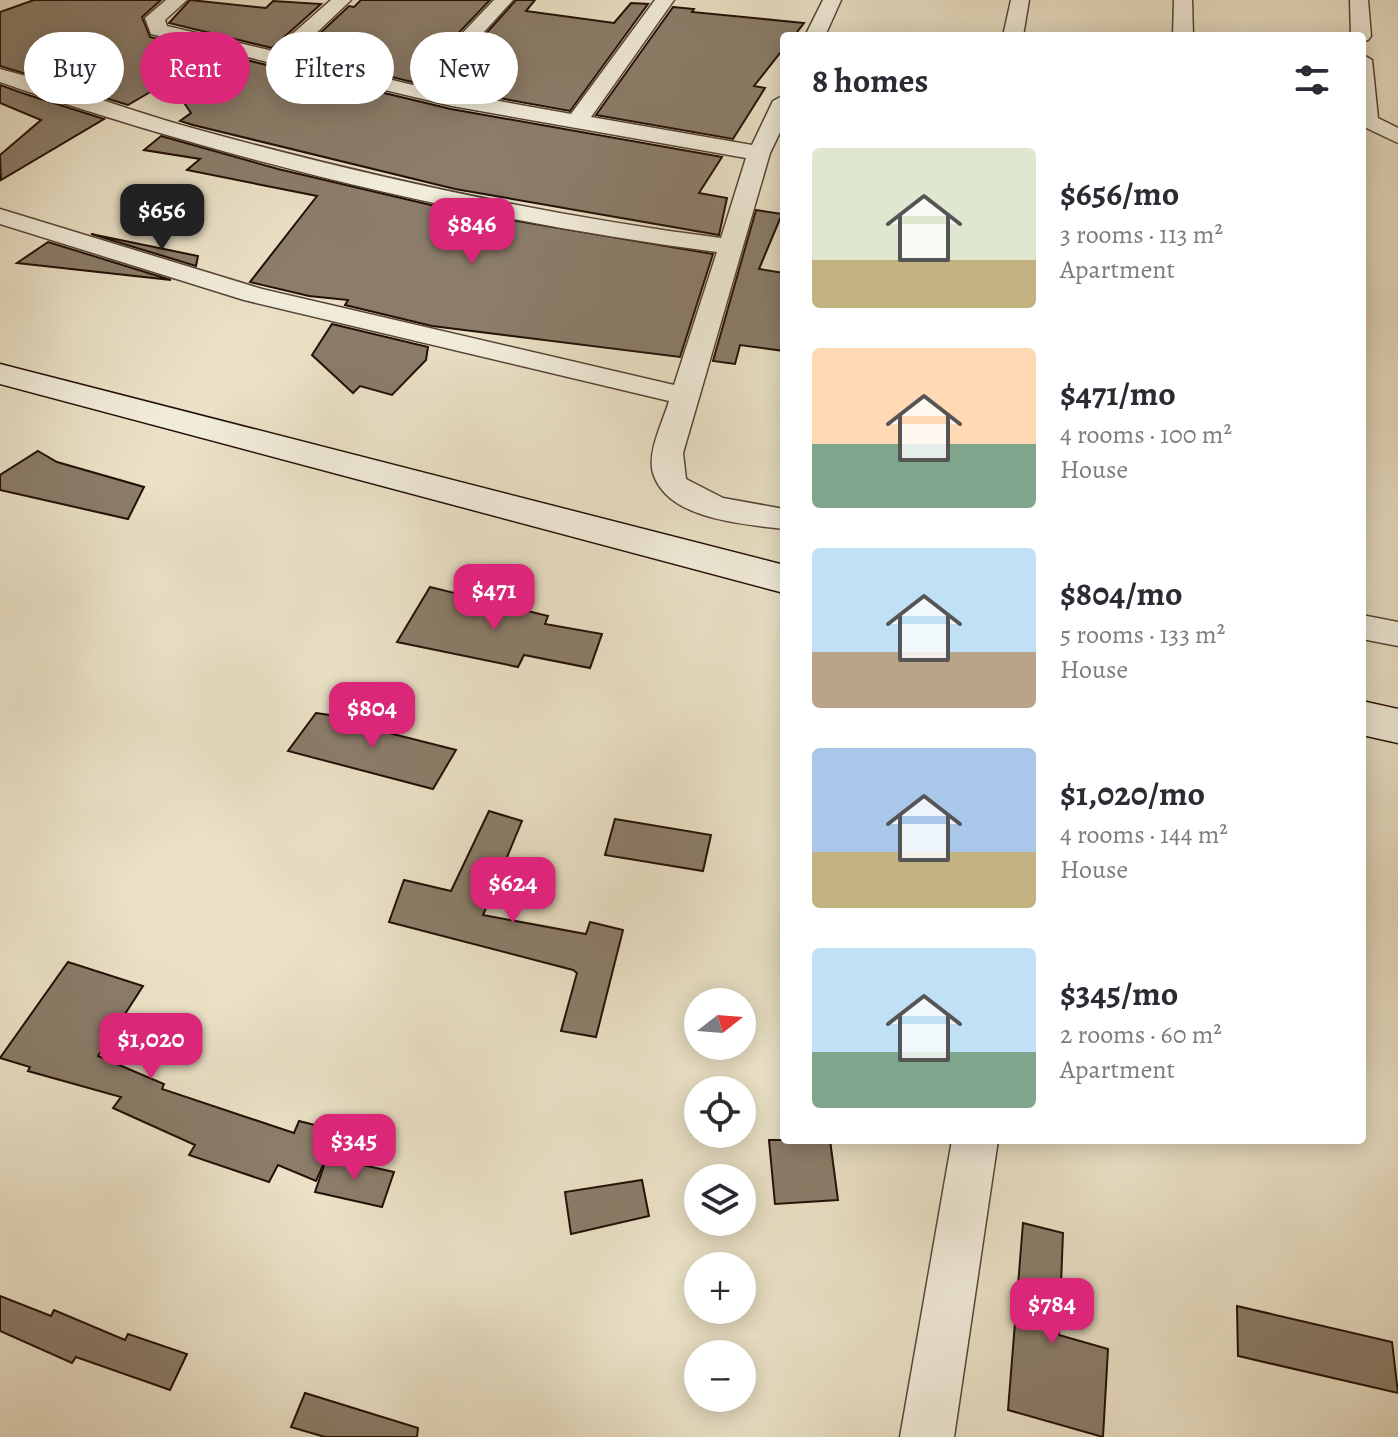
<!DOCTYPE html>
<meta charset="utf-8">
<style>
:root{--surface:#fff;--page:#f2f2f3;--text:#2b2b33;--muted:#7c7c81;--accent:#db2777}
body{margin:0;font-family:Alegreya,serif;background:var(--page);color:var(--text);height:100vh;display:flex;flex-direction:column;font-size:30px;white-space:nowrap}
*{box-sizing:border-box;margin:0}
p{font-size:26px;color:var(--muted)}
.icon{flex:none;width:44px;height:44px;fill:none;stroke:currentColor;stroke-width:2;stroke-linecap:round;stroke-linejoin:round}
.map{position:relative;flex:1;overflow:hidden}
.sheet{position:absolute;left:780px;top:32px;width:586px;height:1112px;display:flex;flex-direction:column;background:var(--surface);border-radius:8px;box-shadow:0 4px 20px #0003}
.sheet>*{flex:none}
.banner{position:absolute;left:24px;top:32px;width:636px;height:72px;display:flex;gap:16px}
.needle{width:52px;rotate:73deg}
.buttons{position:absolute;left:684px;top:988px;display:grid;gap:16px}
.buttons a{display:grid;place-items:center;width:72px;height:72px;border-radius:50%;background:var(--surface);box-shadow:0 4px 20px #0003;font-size:40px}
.price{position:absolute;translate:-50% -68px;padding:0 18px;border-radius:16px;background:var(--accent);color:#fff;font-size:26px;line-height:52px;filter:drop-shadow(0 2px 4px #0008)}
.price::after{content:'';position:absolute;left:50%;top:48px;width:24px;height:18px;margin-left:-12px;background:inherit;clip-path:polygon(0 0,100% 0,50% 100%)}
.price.active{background:#222;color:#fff}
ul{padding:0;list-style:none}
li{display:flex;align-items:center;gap:24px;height:200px;padding:0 32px}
li span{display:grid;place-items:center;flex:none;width:224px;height:160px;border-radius:8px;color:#555}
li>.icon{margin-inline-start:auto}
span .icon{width:96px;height:96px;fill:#fffc;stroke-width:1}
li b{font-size:34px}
h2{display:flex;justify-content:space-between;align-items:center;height:96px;padding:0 32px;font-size:34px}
.chip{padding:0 28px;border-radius:36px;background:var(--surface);box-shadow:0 4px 20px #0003;font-size:28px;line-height:72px}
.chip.active{background:var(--accent);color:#fff}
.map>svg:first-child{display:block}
.building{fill:#8b7d6a;stroke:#241006;stroke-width:2}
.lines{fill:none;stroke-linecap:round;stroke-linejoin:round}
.street-casing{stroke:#564436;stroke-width:3}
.secondary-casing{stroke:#241006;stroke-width:3}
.street{fill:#f1ecda;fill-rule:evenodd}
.secondary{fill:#f1ecda;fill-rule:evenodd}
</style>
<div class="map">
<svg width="1398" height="1437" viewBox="0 0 1398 1437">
<rect width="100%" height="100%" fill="#eae1c6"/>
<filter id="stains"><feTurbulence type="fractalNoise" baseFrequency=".0025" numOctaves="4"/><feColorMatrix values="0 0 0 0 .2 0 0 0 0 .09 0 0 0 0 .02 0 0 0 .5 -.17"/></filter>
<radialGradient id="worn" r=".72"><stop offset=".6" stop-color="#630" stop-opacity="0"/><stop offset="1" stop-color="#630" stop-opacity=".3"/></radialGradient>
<g class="building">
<path d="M 34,0 L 161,0 L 142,17 L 150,37 L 451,109 L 722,157 L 699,193 L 727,198 L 719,235 L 455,189 L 193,125 L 180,121 L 191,113 L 169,81 L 128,105 L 0,66 L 0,12 Z"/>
<path d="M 190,0 L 266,8 L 273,1 L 321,4 L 272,48 L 169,23 Z"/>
<path d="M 361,0 L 490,0 L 412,82 L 298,54 L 349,6 L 354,7 Z"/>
<path d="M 516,0 L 535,0 L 526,11 L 614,23 L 631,3 L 648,4 L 570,111 L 438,87 Z"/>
<path d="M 673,7 L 694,9 L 692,12 L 804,23 L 794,36 L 784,36 L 784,48 L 754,86 L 765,88 L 733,139 L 596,115 Z"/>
<path d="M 0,85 L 22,93 L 104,119 L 1,180 L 0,155 L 41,120 L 0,103 Z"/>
<path d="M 161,136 L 278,169 L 452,210 L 713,254 L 680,357 L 432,326 L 345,305 L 348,300 L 309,296 L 250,282 L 317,196 L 187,170 L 200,159 L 144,150 Z"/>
<path d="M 756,210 L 782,214 L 759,269 L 784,273 L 784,351 L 740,345 L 735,364 L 713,361 Z"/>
<path d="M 91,234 L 198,256 L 196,266 Z"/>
<path d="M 48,242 L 171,280 L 17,263 Z"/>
<path d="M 332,324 L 428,347 L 426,360 L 392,395 L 360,386 L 353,393 L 312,355 Z"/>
<path d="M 38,451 L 57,462 L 144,487 L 128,519 L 0,490 L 0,475 Z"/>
<path d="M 430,587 L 548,616 L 545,624 L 602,634 L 590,668 L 524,655 L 518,667 L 397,642 Z"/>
<path d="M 316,713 L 365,720 L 361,726 L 456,750 L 433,789 L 288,751 Z"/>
<path d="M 489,811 L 522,821 L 483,915 L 586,934 L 590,922 L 623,930 L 596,1037 L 561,1031 L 577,973 L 573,970 L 389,922 L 404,880 L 451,891 Z"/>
<path d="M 615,819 L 711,835 L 703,871 L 605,855 Z"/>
<path d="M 68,962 L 143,986 L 98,1056 L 164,1084 L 162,1089 L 294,1133 L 299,1121 L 338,1131 L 316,1181 L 278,1165 L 269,1182 L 189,1155 L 195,1145 L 113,1108 L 121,1097 L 28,1071 L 30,1067 L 0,1058 Z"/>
<path d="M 769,1140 L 830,1140 L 838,1200 L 775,1204 Z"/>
<path d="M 327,1157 L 394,1172 L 382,1207 L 315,1192 Z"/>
<path d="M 642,1180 L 649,1216 L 571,1234 L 565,1192 Z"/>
<path d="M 1023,1223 L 1063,1233 L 1059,1335 L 1108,1349 L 1103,1437 L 1008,1410 Z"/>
<path d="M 0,1296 L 51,1316 L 54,1310 L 125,1340 L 128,1334 L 187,1354 L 170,1390 L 76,1357 L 72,1363 L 0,1331 Z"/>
<path d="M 1237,1306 L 1392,1342 L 1398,1393 L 1238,1356 Z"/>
<path d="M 305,1393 L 418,1428 L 417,1437 L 325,1437 L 291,1427 Z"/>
</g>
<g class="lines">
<defs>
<g id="street">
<path d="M 166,0 L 187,0 L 165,20 L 167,26 L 273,51 L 331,0 L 351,0 L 292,56 L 413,85 L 494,0 L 513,0 L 432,89 L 571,114 L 655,0 L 674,0 L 591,117 L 752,145 L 773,101 L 784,95 L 784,124 L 770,153 L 683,453 L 686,479 L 723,498 L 784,509 L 784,529 C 745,524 667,520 653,473 C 647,452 663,422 669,401 L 244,300 L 0,224 L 0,209 L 262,289 L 674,385 L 717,252 C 481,221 248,165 23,90 L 0,82 L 0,69 C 64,85 127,110 192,128 C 366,176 542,215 721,238 L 746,158 L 452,106 L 151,34 L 145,18 Z"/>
<path d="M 823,0 L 841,0 L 825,36 L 805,36 Z"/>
<path d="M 1011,0 L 1029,0 L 1023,36 L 1003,36 Z"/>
<path d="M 1174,0 L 1192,0 L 1193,36 L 1173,36 Z"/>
<path d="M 1350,0 L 1368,0 L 1371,36 L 1368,40 L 1362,42 L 1362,36 L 1351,36 Z"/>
<path d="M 1362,54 L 1372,60 L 1378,118 L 1398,128 L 1398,143 L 1362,126 Z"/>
<path d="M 1362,615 L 1398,622 L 1398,646 L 1362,639 Z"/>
<path d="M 952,1140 L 998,1140 L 954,1437 L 900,1437 Z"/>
</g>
<g id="secondary">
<path d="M 0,364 L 784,565 L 784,593 L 0,384 Z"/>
<path d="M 1362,701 L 1398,709 L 1398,743 L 1362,735 Z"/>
</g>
</defs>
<use href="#street" class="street-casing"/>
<use href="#secondary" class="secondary-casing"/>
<use href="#street" class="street"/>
<use href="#secondary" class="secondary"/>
</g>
<rect width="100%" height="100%" filter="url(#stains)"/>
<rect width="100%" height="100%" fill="url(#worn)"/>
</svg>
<div class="buttons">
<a><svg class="needle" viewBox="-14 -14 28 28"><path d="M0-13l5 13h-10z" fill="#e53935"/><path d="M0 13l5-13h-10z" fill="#7c7c81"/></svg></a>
<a><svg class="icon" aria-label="locate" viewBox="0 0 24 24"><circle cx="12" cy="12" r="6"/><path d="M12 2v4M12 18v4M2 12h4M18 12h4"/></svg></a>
<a><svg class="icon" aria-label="layers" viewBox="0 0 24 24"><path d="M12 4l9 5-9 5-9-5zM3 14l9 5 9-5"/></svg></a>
<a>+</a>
<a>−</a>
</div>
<b class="price active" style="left:162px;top:252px">$656</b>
<b class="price" style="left:472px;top:266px">$846</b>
<b class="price" style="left:494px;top:632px">$471</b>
<b class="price" style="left:372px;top:750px">$804</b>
<b class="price" style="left:513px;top:925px">$624</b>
<b class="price" style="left:151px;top:1081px">$1,020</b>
<b class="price" style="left:354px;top:1182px">$345</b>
<b class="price" style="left:1052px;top:1346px">$784</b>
<div class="banner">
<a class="chip">Buy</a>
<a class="chip active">Rent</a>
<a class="chip">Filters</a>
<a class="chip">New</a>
</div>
<section class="sheet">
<h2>8 homes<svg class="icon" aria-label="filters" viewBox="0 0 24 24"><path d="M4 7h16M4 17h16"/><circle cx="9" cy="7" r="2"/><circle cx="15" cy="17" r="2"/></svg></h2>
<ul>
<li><span style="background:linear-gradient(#dfe7d0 70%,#c2b280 0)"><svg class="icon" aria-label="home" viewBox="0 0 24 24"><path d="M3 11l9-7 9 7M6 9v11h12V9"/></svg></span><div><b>$656/mo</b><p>3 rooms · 113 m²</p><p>Apartment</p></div></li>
<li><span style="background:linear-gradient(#ffd9b3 60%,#7fa58c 0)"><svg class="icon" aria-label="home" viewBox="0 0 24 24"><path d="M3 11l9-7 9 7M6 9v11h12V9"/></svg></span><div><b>$471/mo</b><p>4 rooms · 100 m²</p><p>House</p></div></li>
<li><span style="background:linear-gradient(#bfe0f5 65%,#b9a48a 0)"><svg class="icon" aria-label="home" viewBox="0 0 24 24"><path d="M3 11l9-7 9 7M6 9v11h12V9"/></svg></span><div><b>$804/mo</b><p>5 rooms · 133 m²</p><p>House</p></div></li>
<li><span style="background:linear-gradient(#a9c7e8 65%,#c2b280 0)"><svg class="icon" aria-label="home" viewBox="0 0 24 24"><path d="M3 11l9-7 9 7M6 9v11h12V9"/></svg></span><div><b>$1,020/mo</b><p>4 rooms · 144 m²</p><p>House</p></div></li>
<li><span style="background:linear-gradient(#bfe0f5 65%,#7fa58c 0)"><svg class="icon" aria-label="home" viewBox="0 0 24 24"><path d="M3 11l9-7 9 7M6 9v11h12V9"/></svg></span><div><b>$345/mo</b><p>2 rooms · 60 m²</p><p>Apartment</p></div></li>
</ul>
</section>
</div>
